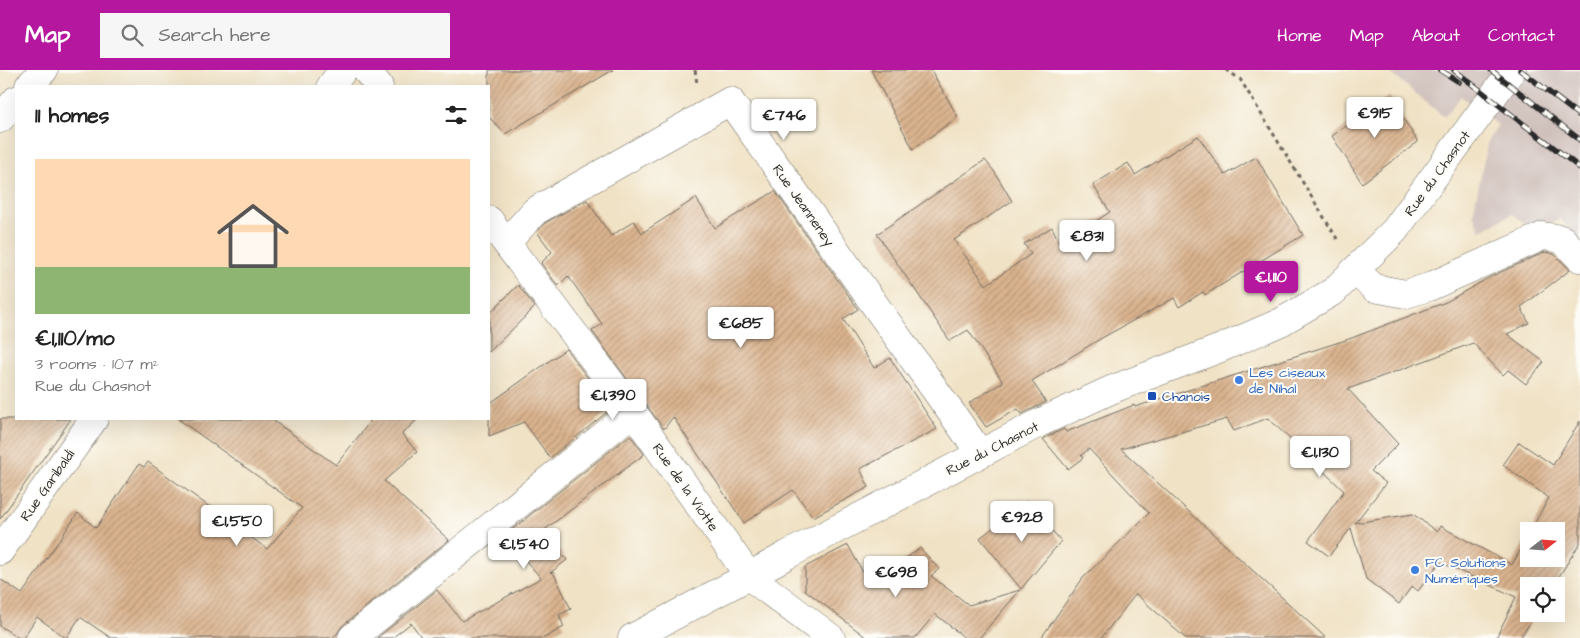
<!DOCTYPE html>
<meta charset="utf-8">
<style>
:root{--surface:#fff;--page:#f6f6f6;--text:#222;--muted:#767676;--accent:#b5179e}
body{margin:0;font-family:"Architects Daughter",sans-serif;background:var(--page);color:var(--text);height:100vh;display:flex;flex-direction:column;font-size:19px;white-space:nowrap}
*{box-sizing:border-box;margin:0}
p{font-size:16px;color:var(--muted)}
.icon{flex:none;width:28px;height:28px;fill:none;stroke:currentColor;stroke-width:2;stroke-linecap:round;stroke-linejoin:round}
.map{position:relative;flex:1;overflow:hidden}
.details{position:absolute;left:15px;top:15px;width:475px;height:335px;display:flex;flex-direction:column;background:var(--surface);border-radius:0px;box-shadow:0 5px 20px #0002}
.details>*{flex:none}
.needle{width:32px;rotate:73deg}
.controls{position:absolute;left:1520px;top:452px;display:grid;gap:10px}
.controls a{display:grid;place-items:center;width:45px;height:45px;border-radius:0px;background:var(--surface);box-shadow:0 5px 20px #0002;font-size:25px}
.price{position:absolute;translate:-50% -42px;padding:0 11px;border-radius:5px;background:#fff;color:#222;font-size:16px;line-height:32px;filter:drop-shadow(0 1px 2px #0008)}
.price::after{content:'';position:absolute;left:50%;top:30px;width:15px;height:11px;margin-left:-8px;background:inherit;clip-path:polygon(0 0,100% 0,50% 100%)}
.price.active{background:var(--accent);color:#fff}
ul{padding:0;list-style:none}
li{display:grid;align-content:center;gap:10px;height:265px;padding:0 20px}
li span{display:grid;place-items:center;height:155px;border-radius:0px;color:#555}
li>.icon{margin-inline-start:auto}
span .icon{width:90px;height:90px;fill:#fffc;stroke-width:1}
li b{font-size:21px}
h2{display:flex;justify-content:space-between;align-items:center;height:60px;padding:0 20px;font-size:21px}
header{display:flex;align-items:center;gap:30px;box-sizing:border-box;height:70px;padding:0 25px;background:var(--accent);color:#fff}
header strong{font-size:24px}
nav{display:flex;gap:28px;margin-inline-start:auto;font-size:18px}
.search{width:350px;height:45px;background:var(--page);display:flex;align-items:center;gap:12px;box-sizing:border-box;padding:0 18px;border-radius:0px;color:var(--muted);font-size:19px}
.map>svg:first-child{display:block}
.railway{fill:#cfc0bb}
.building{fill:url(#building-hatch)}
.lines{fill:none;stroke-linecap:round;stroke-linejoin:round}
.street-casing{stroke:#706b61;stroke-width:29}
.path{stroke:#706b61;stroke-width:3;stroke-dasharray:4 4;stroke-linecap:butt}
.street{stroke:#fff;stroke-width:28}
.rail-casing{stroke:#2b2b2b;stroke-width:5.5}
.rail{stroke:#fdfcf7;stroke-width:4;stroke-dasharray:11;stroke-linecap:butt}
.shop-dot{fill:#3f7fe0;stroke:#fdfcf7;stroke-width:2}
.transit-dot{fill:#1a4fb4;stroke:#fdfcf7;stroke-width:2}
.labels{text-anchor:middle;stroke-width:4;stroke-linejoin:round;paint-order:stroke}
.street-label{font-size:14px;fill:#2b2b2b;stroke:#fdfcf7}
.shop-label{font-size:14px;fill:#366cbe;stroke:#fdfcf7;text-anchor:start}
.transit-label{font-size:14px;fill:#164399;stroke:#fdfcf7;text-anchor:start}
</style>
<header>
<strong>Map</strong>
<div class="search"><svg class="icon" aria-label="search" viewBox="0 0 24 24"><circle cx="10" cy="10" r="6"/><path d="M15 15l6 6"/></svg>Search here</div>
<nav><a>Home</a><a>Map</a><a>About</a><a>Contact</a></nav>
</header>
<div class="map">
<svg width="1580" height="568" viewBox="0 0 1580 568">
<defs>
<pattern id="building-hatch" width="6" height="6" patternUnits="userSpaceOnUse" patternTransform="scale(1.25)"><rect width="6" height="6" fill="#dbb48f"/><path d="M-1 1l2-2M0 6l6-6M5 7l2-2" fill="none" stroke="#b29375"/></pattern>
</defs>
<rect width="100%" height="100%" fill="#fdfcf7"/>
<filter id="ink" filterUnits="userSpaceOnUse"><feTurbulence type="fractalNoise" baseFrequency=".02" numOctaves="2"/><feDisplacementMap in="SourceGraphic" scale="10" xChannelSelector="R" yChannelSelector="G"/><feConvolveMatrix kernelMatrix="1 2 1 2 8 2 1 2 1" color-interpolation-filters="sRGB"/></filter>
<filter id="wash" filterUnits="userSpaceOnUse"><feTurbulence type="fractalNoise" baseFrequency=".0096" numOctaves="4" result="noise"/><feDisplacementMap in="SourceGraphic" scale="20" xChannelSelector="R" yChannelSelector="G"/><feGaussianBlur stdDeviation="1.12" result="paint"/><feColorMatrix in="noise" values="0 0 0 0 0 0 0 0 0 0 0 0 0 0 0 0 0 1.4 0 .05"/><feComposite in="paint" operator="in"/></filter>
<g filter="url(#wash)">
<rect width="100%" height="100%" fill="#f0e2c5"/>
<path class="railway" d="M 1387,0 L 1580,0 L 1580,170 L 1560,149 L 1532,159 L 1512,144 L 1481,161 L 1473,144 L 1488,70 L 1498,55 L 1461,26 L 1444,47 Z"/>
<g id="blocks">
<g class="building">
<path d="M 489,0 L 613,0 L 505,64 L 489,47 Z"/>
<path d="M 871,0 L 931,0 L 958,47 L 913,79 Z"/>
<path d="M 1389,26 L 1418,72 L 1362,113 L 1332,66 Z"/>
<path d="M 1198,66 L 1225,105 L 1256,87 L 1303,165 L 1205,225 L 1203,222 L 1179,237 L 1174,228 L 1100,269 L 1032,311 L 1046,332 L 1022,344 L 1018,339 L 986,357 L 969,333 L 1003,312 L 968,260 L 950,271 L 877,164 L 985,90 L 994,101 L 1012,131 L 954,170 L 986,215 L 1031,184 L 1024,174 L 1052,157 L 1060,174 L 1110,142 L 1093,115 L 1128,93 L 1135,105 Z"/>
<path d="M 775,121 L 858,239 L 843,249 L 874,298 L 890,288 L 937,359 L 860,399 L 869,417 L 813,447 L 793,420 L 744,453 L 673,347 L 664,359 L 592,261 L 602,254 L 568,206 L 558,216 L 541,193 L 552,182 L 537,162 L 545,153 L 587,130 L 611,166 L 634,151 L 642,163 L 696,128 L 715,158 Z"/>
<path d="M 1545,182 L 1554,184 L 1570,200 L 1521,237 L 1529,253 L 1507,264 L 1544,292 L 1526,314 L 1508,300 L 1503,305 L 1473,273 L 1348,319 L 1398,374 L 1371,401 L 1386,413 L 1355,453 L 1413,444 L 1437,462 L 1440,456 L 1512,495 L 1529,464 L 1529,489 L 1556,489 L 1556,461 L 1530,461 L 1549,428 L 1503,395 L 1519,372 L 1553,395 L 1580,351 L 1580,473 L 1553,516 L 1529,516 L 1529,544 L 1536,544 L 1520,568 L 1496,568 L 1516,527 L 1440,492 L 1418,521 L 1412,516 L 1399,534 L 1366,509 L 1351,458 L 1329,486 L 1308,471 L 1344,421 L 1268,348 L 1234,361 L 1227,349 L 1121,379 L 1326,568 L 1185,568 L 1136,524 L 1101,568 L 1041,568 L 1083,508 L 1149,443 L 1089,379 L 1081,385 L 1083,388 L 1068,399 L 1043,369 L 1064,359 L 1066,362 L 1134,335 L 1135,337 L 1349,269 L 1446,232 L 1490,207 Z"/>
<path d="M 518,215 L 535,237 L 489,282 L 489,244 Z"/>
<path d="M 566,279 L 611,339 L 550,388 L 524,352 L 489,366 L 489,334 Z"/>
<path d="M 0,349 L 71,349 L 0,449 Z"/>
<path d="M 178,349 L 271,349 L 336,395 L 372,349 L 418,349 L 402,364 L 417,382 L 384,411 L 449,470 L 342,556 L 337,564 L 332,568 L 111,568 L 80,547 L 66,568 L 37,547 L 23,568 L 19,568 L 0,556 L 0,509 L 22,524 L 78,443 L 96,458 L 139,394 L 144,397 L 148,392 L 267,479 L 302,438 Z"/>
<path d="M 630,365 L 644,384 L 642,386 L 543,461 L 567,490 L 550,503 L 553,502 L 571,539 L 559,545 L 564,557 L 544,568 L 422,568 L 411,553 L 392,568 L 377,568 L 437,520 L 462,551 L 541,508 L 504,466 Z"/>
<path d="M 1027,431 L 1061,471 L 1021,519 L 980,468 Z"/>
<path d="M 848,475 L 870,515 L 920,478 L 939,499 L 931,506 L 969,535 L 1020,520 L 979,568 L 965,568 L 935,544 L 915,568 L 867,568 L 805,520 L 805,497 Z"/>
</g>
</g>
</g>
<g filter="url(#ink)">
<use href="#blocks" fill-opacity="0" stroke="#706b61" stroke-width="1"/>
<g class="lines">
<defs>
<g id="street">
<path d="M 366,0 L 379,16"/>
<path d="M 29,16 L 44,0"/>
<path d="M 331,16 L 343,0"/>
<path d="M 0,49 L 16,30"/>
<path d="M 489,150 L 633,342 L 749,506 L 831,568"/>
<path d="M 507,172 L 535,141 L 730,31 L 980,383"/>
<path d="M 1356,201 L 1374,218 L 1406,224 L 1429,217 L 1543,166 L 1562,169 L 1580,188"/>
<path d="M 0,481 L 94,349"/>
<path d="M 352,568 L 633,342"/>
<path d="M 632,568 L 749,506 L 787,485 L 1039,353 L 1113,319 L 1221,278 L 1281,252 L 1334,221 L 1395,160 L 1512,0"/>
</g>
</defs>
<use href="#street" class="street-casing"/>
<g class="path">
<path d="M 695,0 L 697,14"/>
<path d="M 1226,0 L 1240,9 L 1339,172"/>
</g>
<use href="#street" class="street"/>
<defs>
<g id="rail">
<path d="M 1440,0 L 1459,12"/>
<path d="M 1454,0 L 1580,98"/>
<path d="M 1491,0 L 1580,70"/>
<path d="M 1520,0 L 1580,46"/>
</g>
</defs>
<use href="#rail" class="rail-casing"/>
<use href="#rail" class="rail"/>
</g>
</g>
<g class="shop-dot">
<circle cx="1239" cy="310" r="5"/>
<circle cx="1415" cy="500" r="5"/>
</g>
<rect class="transit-dot" x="1147" y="321" width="10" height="10" rx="2.5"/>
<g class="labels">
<g class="street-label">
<text transform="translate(1437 103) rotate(-54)" y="5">Rue du Chasnot</text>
<text transform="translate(804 135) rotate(55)" y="5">Rue Jeanneney</text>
<text transform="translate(992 378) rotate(-27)" y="5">Rue du Chasnot</text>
<text transform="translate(47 415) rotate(-55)" y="5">Rue Garibaldi</text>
<text transform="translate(686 417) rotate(55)" y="5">Rue de la Viotte</text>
</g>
<g class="shop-label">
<text x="1249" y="307">Les ciseaux<tspan x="1249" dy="16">de Nihal</tspan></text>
<text x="1425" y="497">FC Solutions<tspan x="1425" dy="16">Numériques</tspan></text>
</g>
<g class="transit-label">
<text x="1162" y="331">Chanois</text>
</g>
</g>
</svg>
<div class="controls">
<a><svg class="needle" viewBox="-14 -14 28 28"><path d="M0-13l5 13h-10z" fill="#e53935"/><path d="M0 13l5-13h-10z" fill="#767676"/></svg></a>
<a><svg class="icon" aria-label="locate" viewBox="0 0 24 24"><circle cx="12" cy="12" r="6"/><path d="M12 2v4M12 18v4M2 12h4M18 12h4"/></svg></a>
</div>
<b class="price" style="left:1375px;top:69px">€915</b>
<b class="price" style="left:784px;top:71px">€746</b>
<b class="price" style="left:1087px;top:192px">€831</b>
<b class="price active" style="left:1271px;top:233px">€1,110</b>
<b class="price" style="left:741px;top:279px">€685</b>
<b class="price" style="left:613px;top:351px">€1,390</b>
<b class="price" style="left:1320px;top:408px">€1,130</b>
<b class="price" style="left:1022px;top:473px">€928</b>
<b class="price" style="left:237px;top:477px">€1,550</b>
<b class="price" style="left:524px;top:500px">€1,540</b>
<b class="price" style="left:896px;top:528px">€698</b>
<section class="details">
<h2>11 homes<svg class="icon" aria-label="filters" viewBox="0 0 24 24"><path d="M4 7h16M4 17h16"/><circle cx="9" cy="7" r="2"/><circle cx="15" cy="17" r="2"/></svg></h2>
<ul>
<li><span style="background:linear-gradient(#ffd9b3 70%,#8fb573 0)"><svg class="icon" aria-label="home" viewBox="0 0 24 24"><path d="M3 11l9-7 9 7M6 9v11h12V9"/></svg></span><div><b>€1,110/mo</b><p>3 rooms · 107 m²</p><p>Rue du Chasnot</p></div></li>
</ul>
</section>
</div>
